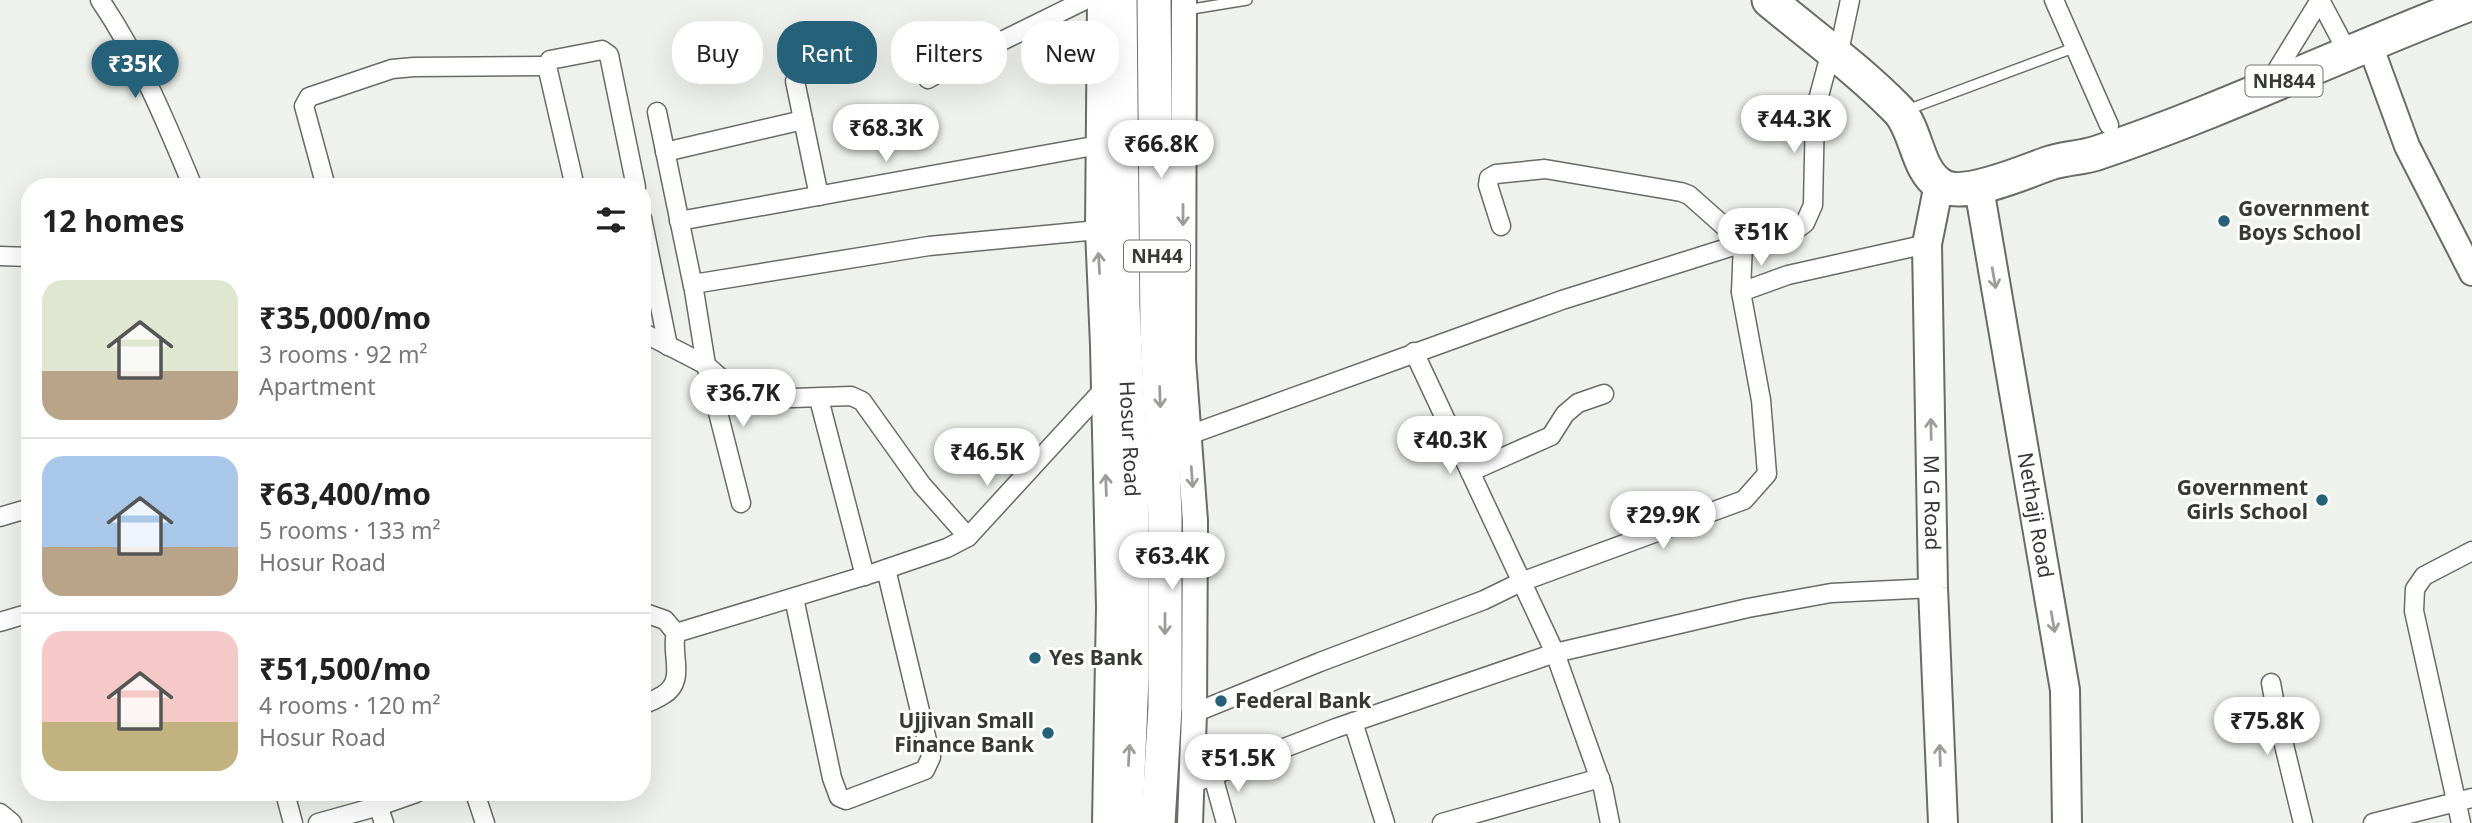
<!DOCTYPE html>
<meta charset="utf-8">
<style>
:root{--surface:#fff;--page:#f6f6f6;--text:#222;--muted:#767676;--line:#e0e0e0;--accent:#256179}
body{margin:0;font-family:"Noto Sans",sans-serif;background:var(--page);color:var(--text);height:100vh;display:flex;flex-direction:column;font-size:26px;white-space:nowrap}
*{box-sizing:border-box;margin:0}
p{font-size:23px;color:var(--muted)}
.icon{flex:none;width:38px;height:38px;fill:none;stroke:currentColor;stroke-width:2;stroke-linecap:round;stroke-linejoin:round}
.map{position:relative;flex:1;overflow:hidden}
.panel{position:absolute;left:21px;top:178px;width:630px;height:623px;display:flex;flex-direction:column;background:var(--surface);border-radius:28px;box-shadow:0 7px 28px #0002}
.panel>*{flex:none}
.top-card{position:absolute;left:672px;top:21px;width:665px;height:63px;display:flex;gap:14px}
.price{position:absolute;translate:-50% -60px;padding:0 16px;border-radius:24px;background:#fff;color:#222;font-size:23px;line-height:46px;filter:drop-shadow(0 2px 4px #0008)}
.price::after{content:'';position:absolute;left:50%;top:42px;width:21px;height:16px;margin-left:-10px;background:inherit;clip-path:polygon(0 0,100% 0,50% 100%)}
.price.on{background:var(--accent);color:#fff}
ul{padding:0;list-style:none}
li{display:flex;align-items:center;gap:21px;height:175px;padding:0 21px}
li+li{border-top:2px solid var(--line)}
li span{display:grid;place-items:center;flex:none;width:196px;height:140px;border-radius:21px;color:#555}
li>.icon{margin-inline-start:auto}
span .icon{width:84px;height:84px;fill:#fffc;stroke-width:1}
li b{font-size:30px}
h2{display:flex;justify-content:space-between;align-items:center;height:84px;padding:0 21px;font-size:30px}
.chip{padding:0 24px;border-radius:28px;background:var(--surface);box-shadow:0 7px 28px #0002;font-size:24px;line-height:63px}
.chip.on{background:var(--accent);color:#fff}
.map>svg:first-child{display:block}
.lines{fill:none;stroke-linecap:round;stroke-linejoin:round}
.lane-casing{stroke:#686b66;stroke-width:12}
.street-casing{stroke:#686b66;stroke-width:21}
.secondary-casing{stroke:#686b66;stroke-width:28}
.primary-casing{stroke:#686b66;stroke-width:32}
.highway-casing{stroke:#686b66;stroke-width:37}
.lane{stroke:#fff;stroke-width:9}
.street{stroke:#fff;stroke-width:18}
.secondary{stroke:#fff;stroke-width:24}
.primary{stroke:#fff;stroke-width:28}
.highway{stroke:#fff;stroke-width:33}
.oneway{stroke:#9c9c9b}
.poi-dot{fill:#256179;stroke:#fcfffb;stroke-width:2.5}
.labels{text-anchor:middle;stroke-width:6;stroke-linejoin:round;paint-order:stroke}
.shield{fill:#fcfffb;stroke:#737472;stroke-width:2}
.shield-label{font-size:19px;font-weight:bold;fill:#383937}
.poi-label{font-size:21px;font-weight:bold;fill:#383937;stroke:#fcfffb;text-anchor:start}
.street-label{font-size:21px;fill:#383937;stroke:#fcfffb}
</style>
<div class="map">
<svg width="2472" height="823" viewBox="0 0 2472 823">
<rect width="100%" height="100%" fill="#eff2ec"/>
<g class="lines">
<defs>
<g id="lane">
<path d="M 1186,10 L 1247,0"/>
<path d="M 1907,110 L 2076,47"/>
</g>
<g id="street">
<path d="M 100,0 C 140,59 166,122 193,187"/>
<path d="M 2054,0 L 2109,125"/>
<path d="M 2320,0 L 2348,53"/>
<path d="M 1838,56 L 1850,0"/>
<path d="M 928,79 L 949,67 L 1085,0"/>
<path d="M 795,81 L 819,196"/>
<path d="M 2269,83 L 2320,0"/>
<path d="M 657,112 L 693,286"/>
<path d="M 665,152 L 803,120"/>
<path d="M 326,187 L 304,106 L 309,97 L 392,69 L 414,67 L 547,66"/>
<path d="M 575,187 L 547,66 L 550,60 L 602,50 L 609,55 L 636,187"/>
<path d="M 642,218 L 668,346"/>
<path d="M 679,221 L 1099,145"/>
<path d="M 1501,226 L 1488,185 L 1489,178 L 1496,174 L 1545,169 L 1681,192 L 1689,195 L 1743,243 L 1741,292"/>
<path d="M 0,256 L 30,257"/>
<path d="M 642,332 L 706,365 L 693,284 L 929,246 L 1098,230"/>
<path d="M 1414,352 L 1555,653 L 1603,788 L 1610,823"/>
<path d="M 706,365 L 733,389 L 764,399 L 851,396 L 862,401 L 922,485 L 968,537"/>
<path d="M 706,365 L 741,503"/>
<path d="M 819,399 L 865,576"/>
<path d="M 1189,435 L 1562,300 L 1743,243 L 1792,233 L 1805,223 L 1813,205 L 1815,111 L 1831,51"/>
<path d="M 1470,472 L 1551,436 L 1565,414 L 1578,403 L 1604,394"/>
<path d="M 0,517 L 30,508"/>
<path d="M 794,598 L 832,778 L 839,797 L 846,800 L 925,770 L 931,757 L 886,569"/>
<path d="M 642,612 L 665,620 L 676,633"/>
<path d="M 0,622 L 30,613"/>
<path d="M 2271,683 L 2277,716 L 2303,823"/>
<path d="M 642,704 C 650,703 656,699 663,695 C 687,681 670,654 676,633 L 877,572 L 947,548 L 968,537 L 1102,391"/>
<path d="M 1194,713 L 1320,662 L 1484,600 L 1521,582 L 1744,500 L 1767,474 L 1761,400 L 1741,292 L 1788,275 L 1927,244"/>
<path d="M 1353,722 L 1385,823"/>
<path d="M 1213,776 L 1226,823"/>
<path d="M 1191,784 L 1336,728 L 1555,653 L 1748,608 L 1831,593 L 1933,588"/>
<path d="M 285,793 L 293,823"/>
<path d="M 374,793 L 384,823"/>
<path d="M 475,793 L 485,823"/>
<path d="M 0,813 L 12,823"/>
<path d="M 318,823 L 379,806 L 416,793"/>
<path d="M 1442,823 L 1600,778"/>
<path d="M 2373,823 L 2472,798"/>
<path d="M 2461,823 L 2414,611 L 2415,589 L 2424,576 L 2472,551"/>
</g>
<g id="secondary">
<path d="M 1100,0 L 1098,230 L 1103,345 L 1109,607 L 1105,823"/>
<path d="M 1184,0 L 1183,360 L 1195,521 L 1194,713 L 1190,823"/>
<path d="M 2370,45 L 2407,146 L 2472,273"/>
</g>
<g id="primary">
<path id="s1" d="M 1939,184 L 1927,244 L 1933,588 L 1943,823"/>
<path id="s2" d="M 1979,188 L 2065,690 L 2067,823"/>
</g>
<g id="highway">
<path id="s3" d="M 1120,0 L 1123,307 L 1132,493 L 1132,676 L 1126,823"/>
<path d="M 1154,0 L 1157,328 L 1165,515 L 1165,707 L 1158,823"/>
<path d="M 1769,0 C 1812,36 1859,70 1898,110 C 1917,130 1916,168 1939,184 C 1961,201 2026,171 2050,163 C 2066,158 2082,158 2097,153 C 2225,110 2346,51 2472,3"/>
</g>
</defs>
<use href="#lane" class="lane-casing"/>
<use href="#street" class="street-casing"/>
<use href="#secondary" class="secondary-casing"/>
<use href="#primary" class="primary-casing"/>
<use href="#highway" class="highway-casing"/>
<use href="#lane" class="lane"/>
<use href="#street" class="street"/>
<use href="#secondary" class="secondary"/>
<use href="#primary" class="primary"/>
<use href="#highway" class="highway"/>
</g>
<defs><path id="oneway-shaft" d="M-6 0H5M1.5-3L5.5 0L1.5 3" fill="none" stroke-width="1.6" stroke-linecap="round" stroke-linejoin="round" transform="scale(1.75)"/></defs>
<g class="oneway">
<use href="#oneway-shaft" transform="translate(1183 215) rotate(90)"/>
<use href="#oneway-shaft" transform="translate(1099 263) rotate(-93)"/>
<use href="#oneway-shaft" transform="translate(1994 278) rotate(80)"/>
<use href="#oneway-shaft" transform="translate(1160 397) rotate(88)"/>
<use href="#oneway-shaft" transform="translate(1931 429) rotate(-91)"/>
<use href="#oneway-shaft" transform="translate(1192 477) rotate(86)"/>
<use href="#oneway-shaft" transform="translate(1106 485) rotate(-92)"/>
<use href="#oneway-shaft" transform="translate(2053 622) rotate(80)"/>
<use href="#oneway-shaft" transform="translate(1165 624) rotate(90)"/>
<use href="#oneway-shaft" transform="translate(1129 755) rotate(-87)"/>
<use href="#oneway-shaft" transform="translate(1940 755) rotate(-92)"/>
</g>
<g class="poi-dot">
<circle cx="2224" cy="221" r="7"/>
<circle cx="2322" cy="500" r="7"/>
<circle cx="1035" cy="658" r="7"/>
<circle cx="1221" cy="701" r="7"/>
<circle cx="1048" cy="733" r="7"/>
</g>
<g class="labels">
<g class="shield">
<rect x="2245.5" y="65.5" width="77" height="31" rx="5"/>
<rect x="1124" y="240.5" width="66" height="31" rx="5"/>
</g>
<g class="shield-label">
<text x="2284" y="88">NH844</text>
<text x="1157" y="263">NH44</text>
</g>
<g class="poi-label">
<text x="2238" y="216">Government<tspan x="2238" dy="24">Boys School</tspan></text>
<text x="2308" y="495" text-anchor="end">Government<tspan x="2308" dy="24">Girls School</tspan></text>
<text x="1049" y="665">Yes Bank</text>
<text x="1235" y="708">Federal Bank</text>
<text x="1034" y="728" text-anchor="end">Ujjivan Small<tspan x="1034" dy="24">Finance Bank</tspan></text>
</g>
<g class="street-label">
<text dy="7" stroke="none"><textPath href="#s3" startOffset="439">Hosur Road</textPath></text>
<text dy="7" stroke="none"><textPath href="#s1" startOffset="320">M G Road</textPath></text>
<text dy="7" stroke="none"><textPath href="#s2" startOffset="332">Nethaji Road</textPath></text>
</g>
</g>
</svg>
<b class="price on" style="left:135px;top:100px">₹35K</b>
<b class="price" style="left:1794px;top:155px">₹44.3K</b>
<b class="price" style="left:886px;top:164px">₹68.3K</b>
<b class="price" style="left:1161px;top:180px">₹66.8K</b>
<b class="price" style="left:1761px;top:268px">₹51K</b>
<b class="price" style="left:743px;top:429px">₹36.7K</b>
<b class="price" style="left:1450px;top:476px">₹40.3K</b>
<b class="price" style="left:987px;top:488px">₹46.5K</b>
<b class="price" style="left:1663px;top:551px">₹29.9K</b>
<b class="price" style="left:1172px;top:592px">₹63.4K</b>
<b class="price" style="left:2267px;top:757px">₹75.8K</b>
<b class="price" style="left:1238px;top:794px">₹51.5K</b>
<div class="top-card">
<a class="chip">Buy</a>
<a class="chip on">Rent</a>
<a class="chip">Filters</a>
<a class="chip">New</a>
</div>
<section class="panel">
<h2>12 homes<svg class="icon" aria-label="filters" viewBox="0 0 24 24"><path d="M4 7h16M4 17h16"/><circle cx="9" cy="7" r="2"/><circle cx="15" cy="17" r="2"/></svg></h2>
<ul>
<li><span style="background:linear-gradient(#dfe7d0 65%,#b9a48a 0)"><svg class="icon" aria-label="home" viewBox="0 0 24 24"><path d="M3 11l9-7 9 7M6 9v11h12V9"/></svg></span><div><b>₹35,000/mo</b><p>3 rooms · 92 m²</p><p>Apartment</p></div></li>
<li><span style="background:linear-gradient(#a9c7e8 65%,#b9a48a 0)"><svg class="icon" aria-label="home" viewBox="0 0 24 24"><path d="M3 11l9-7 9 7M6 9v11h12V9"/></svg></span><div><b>₹63,400/mo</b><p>5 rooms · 133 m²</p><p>Hosur Road</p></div></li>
<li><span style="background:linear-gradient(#f6c9c9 65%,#c2b280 0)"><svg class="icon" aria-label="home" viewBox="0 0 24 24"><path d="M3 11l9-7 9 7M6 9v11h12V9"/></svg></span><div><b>₹51,500/mo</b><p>4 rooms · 120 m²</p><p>Hosur Road</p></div></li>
</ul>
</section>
</div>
